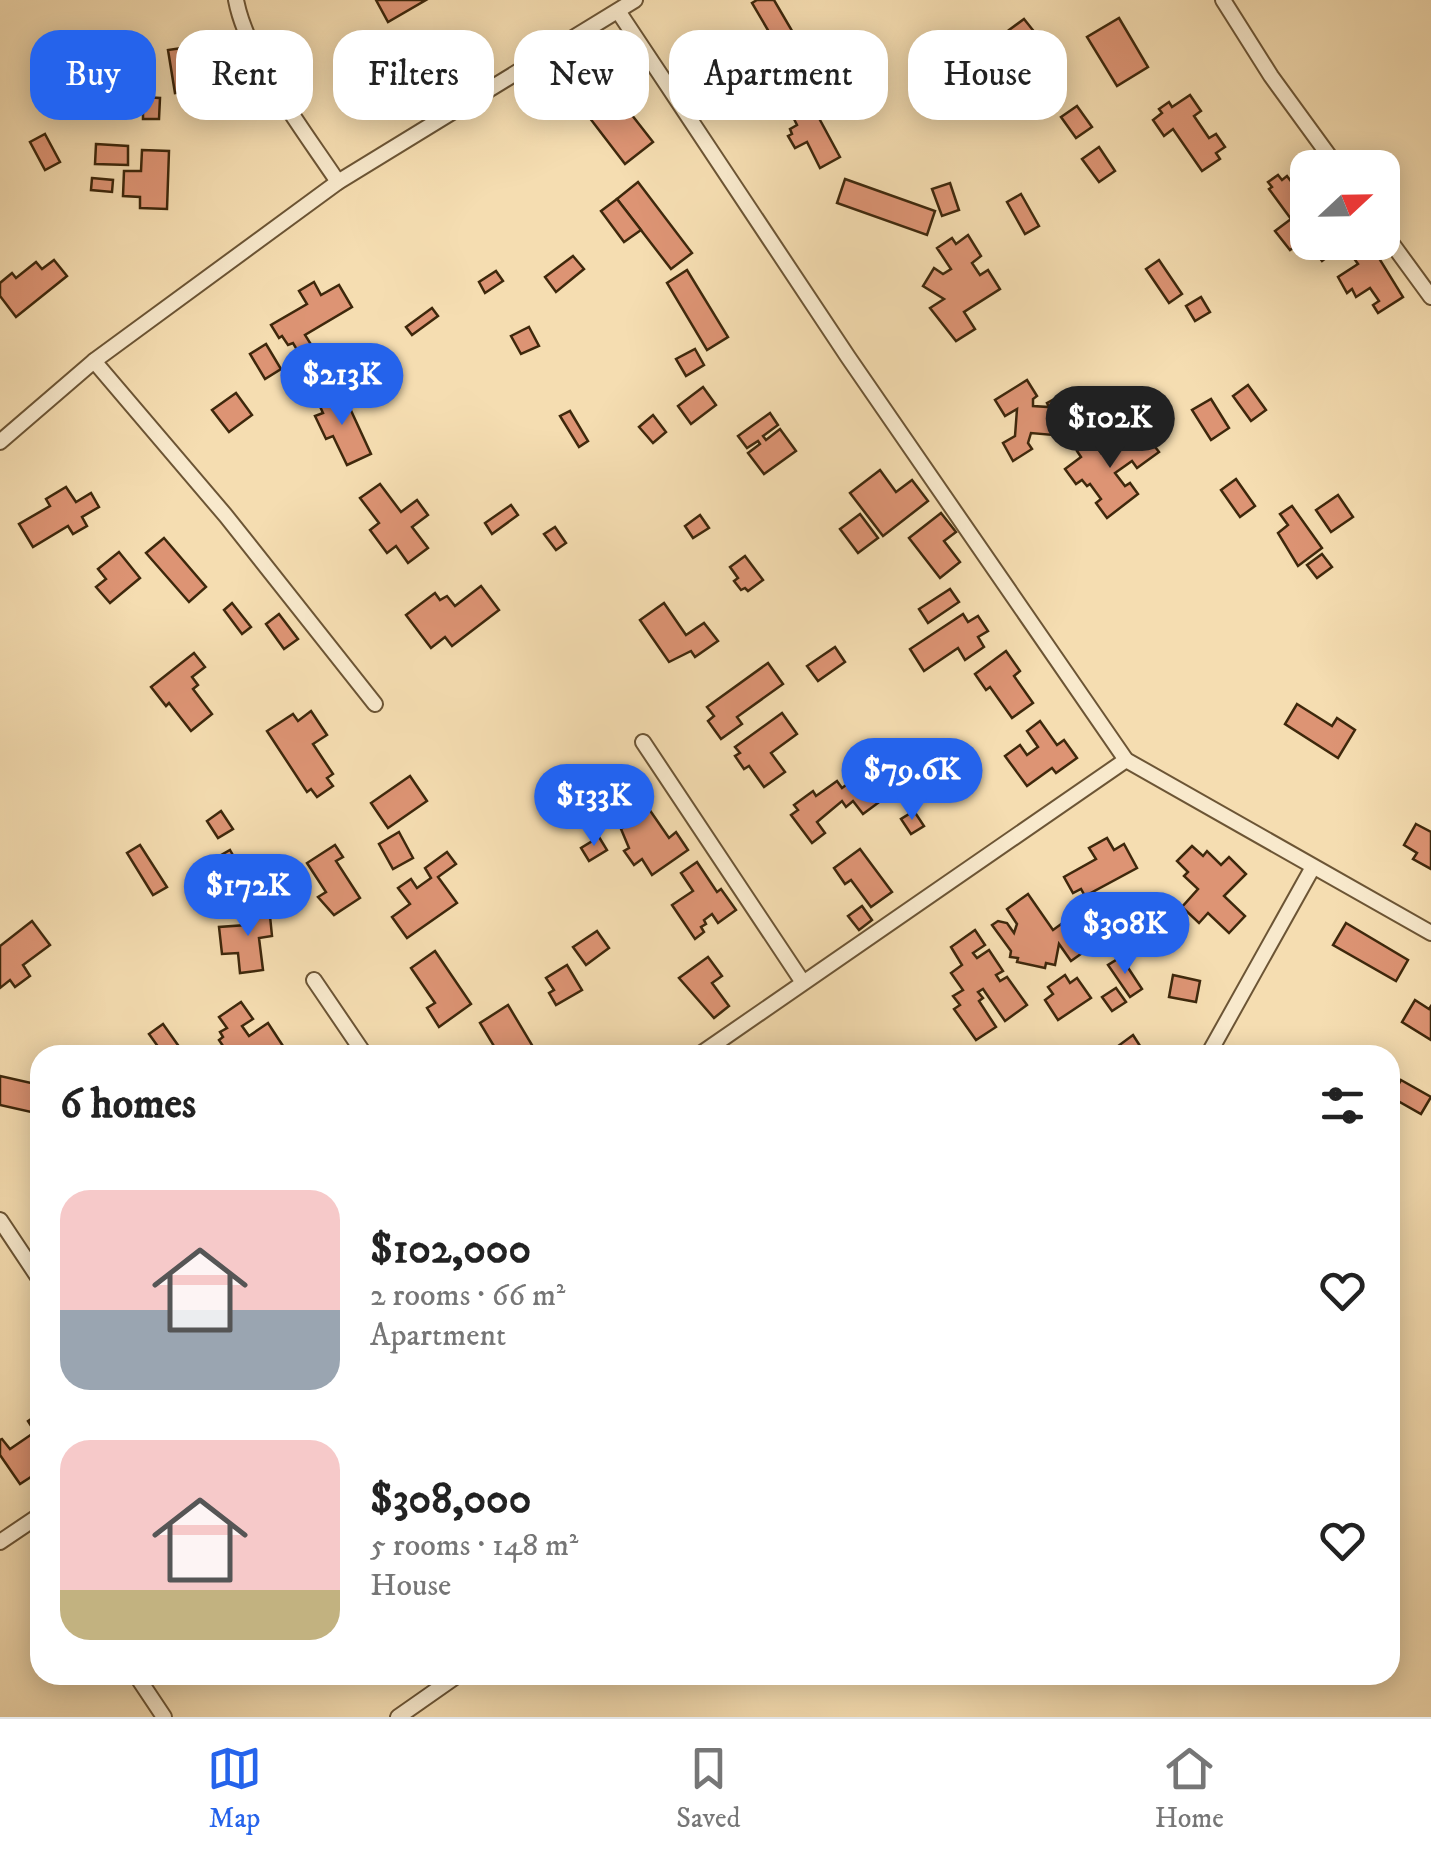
<!DOCTYPE html>
<meta charset="utf-8">
<style>
:root{--surface:#fff;--page:#f6f6f6;--text:#222;--muted:#767676;--line:#e0e0e0;--accent:#2563eb}
body{margin:0;font-family:"IM FELL DW Pica",serif;background:var(--page);color:var(--text);height:100vh;display:flex;flex-direction:column;font-size:38px;white-space:nowrap}
*{box-sizing:border-box;margin:0}
p{font-size:32px;color:var(--muted)}
.icon{flex:none;width:55px;height:55px;fill:none;stroke:currentColor;stroke-width:2;stroke-linecap:round;stroke-linejoin:round}
.map{position:relative;flex:1;overflow:hidden}
.drawer{position:absolute;left:30px;top:1045px;width:1370px;height:640px;display:flex;flex-direction:column;background:var(--surface);border-radius:30px;box-shadow:0 5px 25px #0003}
.drawer>*{flex:none}
.guide{position:absolute;left:30px;top:30px;width:1372px;height:90px;display:flex;gap:20px}
.needle{width:65px;rotate:68deg}
.buttons{position:absolute;left:1290px;top:150px;display:grid;gap:20px}
.buttons a{display:grid;place-items:center;width:110px;height:110px;border-radius:20px;background:var(--surface);box-shadow:0 5px 25px #0003;font-size:50px}
.price{position:absolute;translate:-50% -85px;padding:0 22px;border-radius:35px;background:var(--accent);color:#fff;font-size:32px;line-height:65px;filter:drop-shadow(0 2px 5px #0008)}
.price::after{content:'';position:absolute;left:50%;top:60px;width:30px;height:22px;margin-left:-15px;background:inherit;clip-path:polygon(0 0,100% 0,50% 100%)}
.price.current{background:#222;color:#fff}
ul{padding:0;list-style:none}
li{display:flex;align-items:center;gap:30px;height:250px;padding:0 30px}
li span{display:grid;place-items:center;flex:none;width:280px;height:200px;border-radius:30px;color:#555}
li>.icon{margin-inline-start:auto}
span .icon{width:120px;height:120px;fill:#fffc;stroke-width:1}
li b{font-size:42px}
h2{display:flex;justify-content:space-between;align-items:center;height:120px;padding:0 30px;font-size:42px}
.pill{padding:0 35px;border-radius:30px;background:var(--surface);box-shadow:0 5px 25px #0003;font-size:35px;line-height:90px}
.pill.current{background:var(--accent);color:#fff}
.menu{display:flex;justify-content:space-around;align-items:center;height:140px;border-top:2px solid var(--line);background:var(--surface);font-size:28px;color:var(--muted)}
.menu a{display:grid;justify-items:center;gap:5px}
.menu .current{color:var(--accent)}
.map>svg:first-child{display:block}
.building{fill:#dd9474;stroke:#3e280c;stroke-width:2.5}
.lines{fill:none;stroke-linecap:round;stroke-linejoin:round}
.minor-casing{stroke:#6c5535;stroke-width:18}
.minor{stroke:#f8e9cc;stroke-width:14}
</style>
<div class="map">
<svg width="1431" height="1717" viewBox="0 0 1431 1717">
<rect width="100%" height="100%" fill="#f5ddb1"/>
<filter id="stains"><feTurbulence type="fractalNoise" baseFrequency=".002" numOctaves="4"/><feColorMatrix values="0 0 0 0 .2 0 0 0 0 .09 0 0 0 0 .02 0 0 0 .5 -.17"/></filter>
<radialGradient id="worn" r=".72"><stop offset=".6" stop-color="#630" stop-opacity="0"/><stop offset="1" stop-color="#630" stop-opacity=".3"/></radialGradient>
<g class="building">
<path d="M 376,0 L 426,0 L 388,22 Z"/>
<path d="M 757,0 L 774,0 L 805,53 L 787,63 L 782,54 L 776,58 L 766,40 L 772,37 L 752,3 Z"/>
<path d="M 1119,18 L 1148,67 L 1117,86 L 1087,37 Z"/>
<path d="M 1024,19 L 1040,39 L 1026,51 L 1009,30 Z"/>
<path d="M 123,37 L 127,63 L 101,67 L 97,41 Z"/>
<path d="M 753,38 L 767,64 L 754,71 L 740,46 Z"/>
<path d="M 189,47 L 196,90 L 175,93 L 168,50 Z"/>
<path d="M 799,85 L 808,101 L 796,107 L 801,116 L 814,109 L 840,157 L 820,168 L 807,142 L 795,148 L 788,136 L 792,134 L 790,129 L 797,125 L 790,111 L 786,113 L 777,97 Z"/>
<path d="M 1190,95 L 1201,111 L 1194,116 L 1209,138 L 1216,134 L 1225,147 L 1216,153 L 1220,159 L 1202,171 L 1173,129 L 1164,136 L 1153,120 L 1162,113 L 1159,109 L 1169,102 L 1172,107 Z"/>
<path d="M 617,96 L 653,142 L 625,164 L 589,117 Z"/>
<path d="M 143,97 L 160,98 L 159,119 L 143,119 Z"/>
<path d="M 1077,106 L 1092,127 L 1076,138 L 1061,117 Z"/>
<path d="M 45,134 L 60,162 L 45,170 L 30,142 Z"/>
<path d="M 96,144 L 128,146 L 128,165 L 95,164 Z"/>
<path d="M 1099,147 L 1115,171 L 1099,182 L 1082,159 Z"/>
<path d="M 142,150 L 169,151 L 167,209 L 140,208 L 140,197 L 123,196 L 124,171 L 141,171 Z"/>
<path d="M 1299,173 L 1308,185 L 1308,241 L 1306,239 L 1290,250 L 1275,231 L 1291,219 L 1269,189 L 1272,187 L 1268,182 L 1278,175 L 1282,180 L 1287,176 L 1290,180 Z"/>
<path d="M 92,178 L 113,180 L 112,192 L 91,190 Z"/>
<path d="M 845,179 L 935,211 L 927,235 L 837,203 Z"/>
<path d="M 638,182 L 692,253 L 671,269 L 617,199 Z"/>
<path d="M 950,183 L 959,210 L 942,216 L 932,189 Z"/>
<path d="M 1021,194 L 1039,226 L 1025,234 L 1007,202 Z"/>
<path d="M 617,199 L 641,230 L 624,242 L 601,211 Z"/>
<path d="M 968,235 L 981,256 L 972,263 L 980,275 L 988,270 L 1000,289 L 964,312 L 975,329 L 956,341 L 930,308 L 944,299 L 923,286 L 934,268 L 943,274 L 951,269 L 937,248 L 952,238 L 956,244 Z"/>
<path d="M 1308,242 L 1336,242 L 1339,248 L 1322,261 Z"/>
<path d="M 1359,242 L 1369,242 L 1403,297 L 1378,313 L 1373,305 L 1379,301 L 1370,288 L 1356,297 L 1352,289 L 1347,293 L 1338,277 L 1358,264 L 1348,250 Z"/>
<path d="M 573,256 L 584,269 L 556,292 L 545,277 Z"/>
<path d="M 54,260 L 67,276 L 16,317 L 0,296 L 0,283 L 12,273 L 16,278 L 36,262 L 42,269 Z"/>
<path d="M 1159,260 L 1182,294 L 1169,303 L 1146,269 Z"/>
<path d="M 687,270 L 728,337 L 707,350 L 667,283 Z"/>
<path d="M 496,271 L 503,281 L 485,293 L 479,282 Z"/>
<path d="M 314,282 L 321,295 L 339,285 L 352,307 L 305,335 L 312,346 L 299,353 L 293,343 L 288,345 L 282,336 L 279,338 L 271,325 L 307,304 L 299,291 Z"/>
<path d="M 1201,297 L 1210,312 L 1195,321 L 1186,306 Z"/>
<path d="M 432,308 L 438,316 L 412,335 L 406,327 Z"/>
<path d="M 529,327 L 539,346 L 521,354 L 511,336 Z"/>
<path d="M 266,344 L 281,369 L 265,379 L 250,354 Z"/>
<path d="M 695,349 L 704,365 L 686,376 L 676,359 Z"/>
<path d="M 1027,380 L 1037,396 L 1033,399 L 1033,406 L 1049,407 L 1047,403 L 1062,395 L 1073,415 L 1067,417 L 1065,436 L 1031,433 L 1028,443 L 1032,449 L 1013,461 L 1003,443 L 1015,436 L 1017,409 L 1005,416 L 995,400 Z"/>
<path d="M 1248,385 L 1266,410 L 1251,421 L 1233,396 Z"/>
<path d="M 703,387 L 716,405 L 691,424 L 678,406 Z"/>
<path d="M 342,391 L 371,454 L 347,465 L 333,436 L 326,439 L 315,416 L 323,413 L 318,402 Z"/>
<path d="M 236,393 L 252,415 L 229,432 L 212,410 Z"/>
<path d="M 1211,399 L 1229,428 L 1211,440 L 1192,410 Z"/>
<path d="M 1135,407 L 1145,420 L 1132,429 L 1122,416 Z"/>
<path d="M 570,411 L 588,441 L 579,447 L 560,416 Z"/>
<path d="M 770,413 L 778,425 L 763,436 L 766,440 L 780,429 L 796,451 L 764,474 L 748,453 L 760,444 L 758,441 L 747,448 L 738,436 Z"/>
<path d="M 653,415 L 666,432 L 653,443 L 639,427 Z"/>
<path d="M 1127,434 L 1137,448 L 1149,439 L 1159,452 L 1137,468 L 1132,461 L 1115,473 L 1125,486 L 1130,483 L 1138,494 L 1107,518 L 1096,503 L 1101,499 L 1090,484 L 1087,486 L 1082,480 L 1076,484 L 1065,469 L 1081,457 L 1077,451 L 1092,441 L 1101,453 L 1108,447 L 1110,450 Z"/>
<path d="M 880,470 L 896,492 L 912,480 L 928,501 L 883,536 L 850,493 Z"/>
<path d="M 1236,479 L 1255,506 L 1240,517 L 1221,490 Z"/>
<path d="M 380,484 L 401,512 L 417,500 L 428,515 L 412,527 L 428,548 L 408,563 L 396,546 L 387,553 L 370,530 L 379,523 L 360,498 Z"/>
<path d="M 66,487 L 76,502 L 91,493 L 99,507 L 82,517 L 87,526 L 73,534 L 68,526 L 33,547 L 19,524 L 50,506 L 46,499 Z"/>
<path d="M 1338,495 L 1353,517 L 1331,532 L 1316,510 Z"/>
<path d="M 511,505 L 518,515 L 492,534 L 485,523 Z"/>
<path d="M 1292,506 L 1322,548 L 1298,566 L 1278,533 L 1288,525 L 1280,514 Z"/>
<path d="M 941,513 L 956,532 L 944,541 L 960,562 L 940,578 L 909,538 Z"/>
<path d="M 860,514 L 878,538 L 858,553 L 840,529 Z"/>
<path d="M 700,515 L 709,528 L 693,538 L 685,526 Z"/>
<path d="M 555,527 L 566,543 L 556,550 L 544,534 Z"/>
<path d="M 164,538 L 206,587 L 189,602 L 146,553 Z"/>
<path d="M 119,552 L 140,578 L 110,603 L 96,587 L 106,579 L 98,569 Z"/>
<path d="M 1322,554 L 1332,567 L 1317,578 L 1307,565 Z"/>
<path d="M 745,556 L 763,580 L 748,591 L 745,588 L 741,590 L 734,581 L 738,578 L 730,567 Z"/>
<path d="M 481,586 L 499,610 L 452,646 L 445,637 L 431,648 L 406,615 L 435,593 L 440,600 L 447,596 L 455,606 Z"/>
<path d="M 950,589 L 959,602 L 928,623 L 919,609 Z"/>
<path d="M 232,603 L 251,627 L 242,634 L 224,610 Z"/>
<path d="M 664,603 L 686,635 L 704,623 L 718,641 L 695,657 L 691,651 L 669,662 L 640,620 Z"/>
<path d="M 279,614 L 298,639 L 284,649 L 266,624 Z"/>
<path d="M 963,614 L 968,622 L 978,616 L 988,631 L 978,637 L 984,647 L 965,660 L 958,648 L 924,671 L 910,649 Z"/>
<path d="M 835,647 L 845,662 L 818,681 L 807,666 Z"/>
<path d="M 1006,651 L 1020,671 L 1014,676 L 1033,703 L 1012,718 L 990,687 L 986,690 L 975,674 Z"/>
<path d="M 194,653 L 205,667 L 192,677 L 198,685 L 193,689 L 212,714 L 191,731 L 169,703 L 166,706 L 151,687 Z"/>
<path d="M 768,663 L 783,684 L 737,717 L 742,724 L 721,739 L 708,721 L 714,716 L 707,707 Z"/>
<path d="M 1297,704 L 1332,726 L 1337,718 L 1355,730 L 1338,758 L 1285,724 Z"/>
<path d="M 311,711 L 327,735 L 313,744 L 333,774 L 327,778 L 333,786 L 317,797 L 311,789 L 307,792 L 267,731 L 293,714 L 298,721 Z"/>
<path d="M 782,713 L 797,734 L 771,753 L 785,772 L 764,787 L 749,766 L 744,769 L 735,756 L 740,753 L 735,747 Z"/>
<path d="M 1040,721 L 1057,745 L 1064,740 L 1077,758 L 1056,773 L 1052,768 L 1027,786 L 1005,756 L 1020,745 L 1027,755 L 1038,747 L 1027,731 Z"/>
<path d="M 859,752 L 890,794 L 863,814 L 853,801 L 846,807 L 842,801 L 817,822 L 825,833 L 812,843 L 791,815 L 798,810 L 794,805 L 813,791 L 816,796 L 837,781 L 842,788 L 857,777 L 845,762 Z"/>
<path d="M 575,769 L 585,785 L 595,779 L 607,798 L 596,805 L 604,817 L 586,829 L 566,798 L 558,803 L 552,793 L 560,788 L 556,780 Z"/>
<path d="M 410,776 L 427,801 L 388,828 L 371,803 Z"/>
<path d="M 649,809 L 669,838 L 676,832 L 688,850 L 652,875 L 642,859 L 634,865 L 624,851 L 629,848 L 621,829 Z"/>
<path d="M 221,811 L 233,829 L 218,838 L 207,821 Z"/>
<path d="M 914,811 L 924,826 L 911,834 L 901,819 Z"/>
<path d="M 1416,824 L 1431,832 L 1431,869 L 1413,859 L 1417,853 L 1404,845 Z"/>
<path d="M 399,832 L 413,858 L 393,869 L 379,844 Z"/>
<path d="M 599,837 L 607,850 L 589,861 L 581,848 Z"/>
<path d="M 1107,838 L 1114,850 L 1124,844 L 1137,868 L 1085,896 L 1081,889 L 1073,893 L 1064,877 L 1096,859 L 1089,848 Z"/>
<path d="M 140,845 L 167,887 L 153,895 L 127,853 Z"/>
<path d="M 335,845 L 343,857 L 336,861 L 360,898 L 334,915 L 318,897 L 326,892 L 307,863 Z"/>
<path d="M 1192,846 L 1203,856 L 1207,851 L 1221,865 L 1229,857 L 1246,874 L 1224,896 L 1245,916 L 1229,933 L 1208,913 L 1199,923 L 1182,907 L 1198,889 L 1184,876 L 1188,872 L 1177,861 Z"/>
<path d="M 860,849 L 892,892 L 871,907 L 851,880 L 845,884 L 834,868 Z"/>
<path d="M 230,850 L 238,864 L 211,881 L 202,866 Z"/>
<path d="M 447,852 L 456,864 L 438,877 L 457,903 L 407,938 L 392,917 L 410,904 L 398,888 L 411,879 L 417,888 L 431,878 L 425,868 Z"/>
<path d="M 697,862 L 717,892 L 721,889 L 736,910 L 718,923 L 712,914 L 704,920 L 706,924 L 701,927 L 704,932 L 695,939 L 672,905 L 693,891 L 681,873 Z"/>
<path d="M 1028,894 L 1053,930 L 1064,922 L 1085,951 L 1071,961 L 1059,944 L 1055,965 L 1046,963 L 1045,968 L 1017,962 L 1018,958 L 1010,957 L 1011,951 L 992,925 L 998,921 L 1007,923 L 1014,933 L 1017,924 L 1007,909 Z"/>
<path d="M 1120,904 L 1128,918 L 1105,931 L 1097,918 Z"/>
<path d="M 269,906 L 272,936 L 259,938 L 263,970 L 240,973 L 238,953 L 222,954 L 219,927 L 246,925 L 245,908 Z"/>
<path d="M 862,906 L 872,920 L 859,930 L 848,916 Z"/>
<path d="M 32,921 L 50,945 L 23,965 L 30,976 L 15,987 L 10,980 L 0,988 L 0,946 Z"/>
<path d="M 1346,923 L 1408,960 L 1396,981 L 1333,945 Z"/>
<path d="M 975,930 L 985,945 L 973,953 L 977,958 L 989,950 L 1003,971 L 996,975 L 1000,981 L 1007,977 L 1027,1005 L 1005,1021 L 983,989 L 978,992 L 983,998 L 979,1001 L 996,1027 L 976,1040 L 954,1009 L 960,1005 L 953,996 L 963,990 L 951,973 L 962,965 L 951,947 Z"/>
<path d="M 597,931 L 609,948 L 586,965 L 573,947 Z"/>
<path d="M 435,951 L 471,1004 L 439,1027 L 427,1008 L 435,1003 L 411,968 Z"/>
<path d="M 708,957 L 722,976 L 712,983 L 729,1006 L 714,1018 L 679,978 Z"/>
<path d="M 1121,957 L 1142,989 L 1130,997 L 1108,965 Z"/>
<path d="M 567,965 L 582,990 L 556,1005 L 549,993 L 554,990 L 546,978 Z"/>
<path d="M 1065,975 L 1070,983 L 1077,978 L 1091,998 L 1058,1020 L 1045,1000 L 1053,994 L 1048,987 Z"/>
<path d="M 1173,975 L 1200,981 L 1196,1002 L 1169,997 Z"/>
<path d="M 1116,988 L 1126,1002 L 1112,1011 L 1102,997 Z"/>
<path d="M 1415,1000 L 1429,1009 L 1431,1006 L 1431,1040 L 1402,1022 Z"/>
<path d="M 241,1002 L 253,1019 L 242,1026 L 249,1036 L 268,1023 L 283,1046 L 270,1055 L 229,1055 L 219,1040 L 223,1037 L 220,1032 L 227,1028 L 219,1017 Z"/>
<path d="M 508,1005 L 535,1050 L 527,1055 L 490,1055 L 497,1051 L 480,1023 Z"/>
<path d="M 163,1024 L 185,1055 L 164,1055 L 149,1034 Z"/>
<path d="M 1133,1035 L 1142,1049 L 1133,1055 L 1106,1055 Z"/>
<path d="M 0,1076 L 40,1085 L 40,1114 L 0,1105 Z"/>
<path d="M 1401,1080 L 1431,1097 L 1421,1114 L 1391,1097 Z"/>
<path d="M 40,1413 L 40,1471 L 20,1484 L 0,1455 L 0,1440 L 2,1439 L 10,1449 L 35,1432 L 28,1421 Z"/>
</g>
<g class="lines">
<defs>
<g id="minor">
<path d="M 236,0 C 247,58 305,132 338,182"/>
<path d="M 1223,0 L 1271,76 L 1338,168"/>
<path d="M 618,11 L 848,357 L 1126,760 L 1431,933"/>
<path d="M 1382,230 L 1431,297"/>
<path d="M 94,361 L 226,516 L 375,704"/>
<path d="M 0,442 L 94,361 L 338,182 L 635,0"/>
<path d="M 643,742 L 802,981"/>
<path d="M 314,980 L 365,1055"/>
<path d="M 699,1055 L 1126,760"/>
<path d="M 1208,1055 L 1313,867"/>
<path d="M 0,1220 L 40,1280"/>
<path d="M 0,1542 L 40,1515"/>
<path d="M 136,1675 L 164,1717"/>
<path d="M 398,1717 L 458,1675"/>
</g>
</defs>
<use href="#minor" class="minor-casing"/>
<use href="#minor" class="minor"/>
</g>
<rect width="100%" height="100%" filter="url(#stains)"/>
<rect width="100%" height="100%" fill="url(#worn)"/>
</svg>
<div class="buttons">
<a><svg class="needle" viewBox="-14 -14 28 28"><path d="M0-13l5 13h-10z" fill="#e53935"/><path d="M0 13l5-13h-10z" fill="#767676"/></svg></a>
</div>
<b class="price" style="left:342px;top:428px">$213K</b>
<b class="price current" style="left:1110px;top:471px">$102K</b>
<b class="price" style="left:912px;top:823px">$79.6K</b>
<b class="price" style="left:594px;top:849px">$133K</b>
<b class="price" style="left:248px;top:939px">$172K</b>
<b class="price" style="left:1125px;top:977px">$308K</b>
<div class="guide">
<a class="pill current">Buy</a>
<a class="pill">Rent</a>
<a class="pill">Filters</a>
<a class="pill">New</a>
<a class="pill">Apartment</a>
<a class="pill">House</a>
</div>
<section class="drawer">
<h2>6 homes<svg class="icon" aria-label="filters" viewBox="0 0 24 24"><path d="M4 7h16M4 17h16"/><circle cx="9" cy="7" r="2"/><circle cx="15" cy="17" r="2"/></svg></h2>
<ul>
<li><span style="background:linear-gradient(#f6c9c9 60%,#9aa5b1 0)"><svg class="icon" aria-label="home" viewBox="0 0 24 24"><path d="M3 11l9-7 9 7M6 9v11h12V9"/></svg></span><div><b>$102,000</b><p>2 rooms · 66 m²</p><p>Apartment</p></div><svg class="icon" aria-label="heart" viewBox="0 0 24 24"><path d="M12 20l-8-8c-3-5 5-10 8-4 3-6 11-1 8 4z"/></svg></li>
<li><span style="background:linear-gradient(#f6c9c9 75%,#c2b280 0)"><svg class="icon" aria-label="home" viewBox="0 0 24 24"><path d="M3 11l9-7 9 7M6 9v11h12V9"/></svg></span><div><b>$308,000</b><p>5 rooms · 148 m²</p><p>House</p></div><svg class="icon" aria-label="heart" viewBox="0 0 24 24"><path d="M12 20l-8-8c-3-5 5-10 8-4 3-6 11-1 8 4z"/></svg></li>
</ul>
</section>
</div>
<nav class="menu">
<a class="current"><svg class="icon" aria-label="map" viewBox="0 0 24 24"><path d="M3 6l6-2 6 2 6-2v14l-6 2-6-2-6 2zM9 4v14M15 6v14"/></svg>Map</a>
<a><svg class="icon" aria-label="saved" viewBox="0 0 24 24"><path d="M7 4h10v16l-5-4-5 4z"/></svg>Saved</a>
<a><svg class="icon" aria-label="home" viewBox="0 0 24 24"><path d="M3 11l9-7 9 7M6 9v11h12V9"/></svg>Home</a>
</nav>
